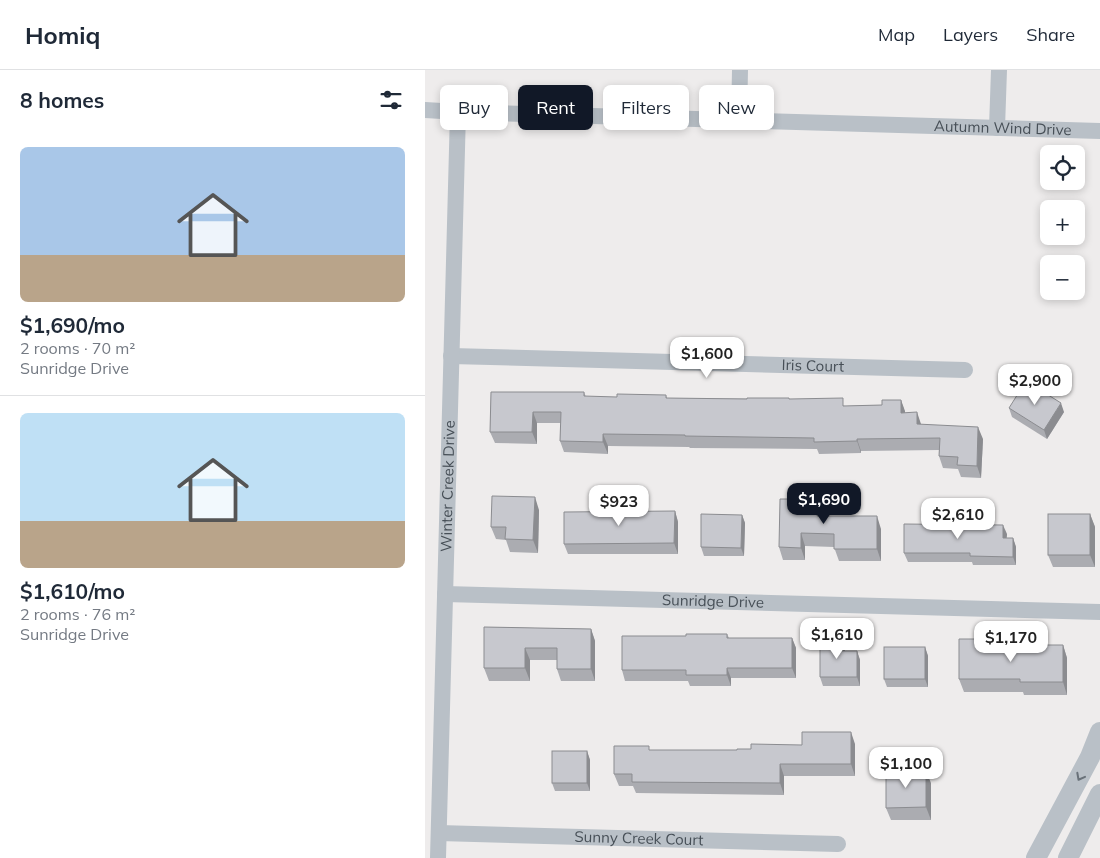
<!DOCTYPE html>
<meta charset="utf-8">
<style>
:root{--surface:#fff;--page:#f6f6f7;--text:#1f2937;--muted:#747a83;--line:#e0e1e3;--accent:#111827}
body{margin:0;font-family:Mulish,sans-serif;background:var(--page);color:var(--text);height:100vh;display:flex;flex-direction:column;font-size:19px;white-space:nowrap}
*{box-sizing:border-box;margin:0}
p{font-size:16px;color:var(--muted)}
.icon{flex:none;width:28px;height:28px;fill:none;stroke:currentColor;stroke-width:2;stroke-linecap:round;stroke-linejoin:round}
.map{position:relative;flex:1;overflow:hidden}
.panel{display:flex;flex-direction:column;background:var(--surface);width:425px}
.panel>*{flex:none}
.top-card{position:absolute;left:15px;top:15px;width:475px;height:45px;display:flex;gap:10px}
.buttons{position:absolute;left:615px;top:75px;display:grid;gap:10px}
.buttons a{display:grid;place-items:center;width:45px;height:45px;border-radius:8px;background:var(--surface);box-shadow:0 2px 8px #0003;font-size:25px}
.price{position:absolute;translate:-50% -42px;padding:0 11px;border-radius:10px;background:#fff;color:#222;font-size:16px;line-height:32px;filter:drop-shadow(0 1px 2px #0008)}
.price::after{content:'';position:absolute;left:50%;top:30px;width:15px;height:11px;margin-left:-8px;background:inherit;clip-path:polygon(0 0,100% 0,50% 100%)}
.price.current{background:var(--accent);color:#fff}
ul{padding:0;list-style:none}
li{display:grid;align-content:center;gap:10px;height:265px;padding:0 20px}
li+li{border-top:1px solid var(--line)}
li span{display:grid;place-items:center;height:155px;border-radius:8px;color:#555}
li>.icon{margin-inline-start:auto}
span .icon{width:90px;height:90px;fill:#fffc;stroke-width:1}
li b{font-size:21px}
h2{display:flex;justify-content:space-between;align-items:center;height:60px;padding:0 20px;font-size:21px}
.pill{padding:0 18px;border-radius:8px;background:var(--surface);box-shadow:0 2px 8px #0003;font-size:18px;line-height:45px}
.pill.current{background:var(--accent);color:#fff}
header{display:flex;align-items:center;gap:30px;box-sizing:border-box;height:70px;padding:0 25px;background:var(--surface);border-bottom:1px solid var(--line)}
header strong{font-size:24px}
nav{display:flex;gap:28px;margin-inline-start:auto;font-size:18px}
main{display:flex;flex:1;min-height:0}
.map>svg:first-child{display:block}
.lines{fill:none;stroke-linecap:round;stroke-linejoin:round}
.minor{stroke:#b9c0c7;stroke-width:16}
.tertiary{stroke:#b9c0c7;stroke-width:20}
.wall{fill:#abacb1}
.shaded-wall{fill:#8b8c90}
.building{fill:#c7c8ce;stroke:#8b8c90}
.oneway{stroke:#697179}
.labels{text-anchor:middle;stroke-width:4;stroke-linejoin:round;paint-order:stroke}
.street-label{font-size:15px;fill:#474f57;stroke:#fff}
</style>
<header>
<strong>Homiq</strong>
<nav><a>Map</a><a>Layers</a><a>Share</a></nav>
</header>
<main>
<section class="panel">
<h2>8 homes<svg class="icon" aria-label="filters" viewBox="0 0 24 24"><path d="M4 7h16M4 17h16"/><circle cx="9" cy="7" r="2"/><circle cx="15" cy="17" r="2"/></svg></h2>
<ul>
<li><span style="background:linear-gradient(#a9c7e8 70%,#b9a48a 0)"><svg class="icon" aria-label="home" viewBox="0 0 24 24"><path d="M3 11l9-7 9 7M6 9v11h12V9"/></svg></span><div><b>$1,690/mo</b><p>2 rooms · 70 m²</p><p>Sunridge Drive</p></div></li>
<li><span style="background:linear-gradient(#bfe0f5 70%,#b9a48a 0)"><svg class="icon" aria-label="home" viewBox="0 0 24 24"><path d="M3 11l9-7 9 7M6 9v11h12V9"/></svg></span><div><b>$1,610/mo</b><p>2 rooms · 76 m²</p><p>Sunridge Drive</p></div></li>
</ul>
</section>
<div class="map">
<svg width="675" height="788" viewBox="0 0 675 788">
<rect width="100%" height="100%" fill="#eeecec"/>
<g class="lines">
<g class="minor">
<path id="s1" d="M 0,40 L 33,42 L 675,61"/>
<path d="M 314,50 L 315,0"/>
<path d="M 572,58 L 574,0"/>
<path id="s2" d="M 26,286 L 540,300"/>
<path id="s3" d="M 20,524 L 675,542"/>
<path id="s4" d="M 14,763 L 413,774"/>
<path id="s5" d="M 13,788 L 33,42"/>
</g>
<g class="tertiary">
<path d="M 611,788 L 665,687 L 675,662"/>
<path d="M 643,788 L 675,724"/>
</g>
</g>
<g class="wall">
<path d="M 66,322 L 159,322 L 161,327 L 192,327 L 241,325 L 242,328 L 364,329 L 421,336 L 457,335 L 476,330 L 480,343 L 496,355 L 558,369 L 556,408 L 536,407 L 533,399 L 518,398 L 514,386 L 514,380 L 436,381 L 436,383 L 394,384 L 392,379 L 265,378 L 264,377 L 183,376 L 183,384 L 139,382 L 135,371 L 136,353 L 112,353 L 112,374 L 70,373 L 65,362 Z"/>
<path d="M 584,338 L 639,342 L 622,369 L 587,347 Z"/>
<path d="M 397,438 L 397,446 L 456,459 L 456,491 L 414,491 L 409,477 L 380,476 L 380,490 L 358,490 L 354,477 Z"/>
<path d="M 114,440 L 113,483 L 85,482 L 81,470 L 71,469 L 66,457 Z"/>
<path d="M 250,441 L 253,452 L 253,484 L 143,484 L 139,474 Z"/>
<path d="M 665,444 L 670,457 L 670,497 L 628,497 L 623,485 Z"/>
<path d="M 317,445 L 320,453 L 319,486 L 279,486 L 276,477 Z"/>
<path d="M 582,464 L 581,468 L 588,468 L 591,477 L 591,495 L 548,495 L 547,492 L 483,492 L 479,483 Z"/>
<path d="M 59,557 L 166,559 L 170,571 L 170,611 L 136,611 L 132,599 L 132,590 L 105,590 L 105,611 L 64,611 L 59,598 Z"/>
<path d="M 302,564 L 304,568 L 367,568 L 371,578 L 371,608 L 306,608 L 306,616 L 265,616 L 263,611 L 200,611 L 197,600 L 261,566 Z"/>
<path d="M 417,570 L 420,578 L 420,581 L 432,581 L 435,590 L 435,616 L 398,616 L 395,607 Z"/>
<path d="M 638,575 L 642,588 L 642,625 L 599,625 L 598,622 L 539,622 L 534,609 L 565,582 L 595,582 Z"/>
<path d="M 500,577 L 503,586 L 503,617 L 462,617 L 459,609 Z"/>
<path d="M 430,674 L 430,706 L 359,706 L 359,725 L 211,723 L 208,716 L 194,716 L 189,704 L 226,680 L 312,680 L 377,675 Z"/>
<path d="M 162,681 L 165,690 L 165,721 L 130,721 L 127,713 Z"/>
<path d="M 506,713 L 506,750 L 466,750 L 461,738 Z"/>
</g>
<g class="shaded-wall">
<path d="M 476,330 L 480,341 L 480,355 L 476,343 Z"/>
<path d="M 636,333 L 639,342 L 622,369 L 619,360 Z"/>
<path d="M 108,342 L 112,353 L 112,374 L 107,362 Z"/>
<path d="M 492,342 L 496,354 L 496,366 L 492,354 Z"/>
<path d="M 553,357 L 558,369 L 556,408 L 552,396 Z"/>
<path d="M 178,364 L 183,376 L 183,384 L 178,372 Z"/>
<path d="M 432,369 L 436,381 L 436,383 L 432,371 Z"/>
<path d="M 393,425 L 397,438 L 397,459 L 392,446 Z"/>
<path d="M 110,427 L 114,440 L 113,483 L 108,470 Z"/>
<path d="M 250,441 L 253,452 L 253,484 L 249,473 Z"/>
<path d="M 665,444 L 670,457 L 670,497 L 665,485 Z"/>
<path d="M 317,445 L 320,453 L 319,486 L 316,478 Z"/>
<path d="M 452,446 L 456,459 L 456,491 L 452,479 Z"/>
<path d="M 578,455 L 582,464 L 581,477 L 578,468 Z"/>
<path d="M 376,463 L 380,476 L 380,490 L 376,478 Z"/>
<path d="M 588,468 L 591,477 L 591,495 L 588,487 Z"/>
<path d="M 166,559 L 170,571 L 170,611 L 166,599 Z"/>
<path d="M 367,568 L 371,578 L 371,608 L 367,598 Z"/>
<path d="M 561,569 L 565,582 L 561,582 Z"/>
<path d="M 417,570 L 420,578 L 420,590 L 417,581 Z"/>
<path d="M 638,575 L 642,588 L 642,625 L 638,612 Z"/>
<path d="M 500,577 L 503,586 L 503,617 L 500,609 Z"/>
<path d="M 100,578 L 105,590 L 105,611 L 100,598 Z"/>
<path d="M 432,581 L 435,590 L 435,616 L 432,607 Z"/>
<path d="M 302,598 L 306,608 L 306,616 L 302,605 Z"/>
<path d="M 426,662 L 430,674 L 430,706 L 426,694 Z"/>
<path d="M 162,681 L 165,690 L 165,721 L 162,713 Z"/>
<path d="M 355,694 L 359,706 L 359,725 L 355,713 Z"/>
<path d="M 501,701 L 506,713 L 506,750 L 501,737 Z"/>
</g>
<g class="building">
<path d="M 601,311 L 636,333 L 619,360 L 584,338 Z"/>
<path d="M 66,322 L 159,322 L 159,326 L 192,327 L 192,324 L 241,325 L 241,328 L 322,329 L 322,328 L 364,328 L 364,329 L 418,328 L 418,336 L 457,335 L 457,330 L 476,330 L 476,343 L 492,342 L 492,354 L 553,357 L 552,396 L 532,395 L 533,387 L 514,386 L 515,368 L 432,369 L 432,371 L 389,372 L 389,368 L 260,366 L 260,365 L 178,364 L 178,372 L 135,371 L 136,342 L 108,342 L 107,362 L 65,362 Z"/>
<path d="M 368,425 L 393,425 L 392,446 L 452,446 L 452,479 L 409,479 L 409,464 L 376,463 L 376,478 L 354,477 L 355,429 L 368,429 Z"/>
<path d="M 67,426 L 110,427 L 108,470 L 80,469 L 81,457 L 66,457 Z"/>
<path d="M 250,441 L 249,473 L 139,474 L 139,442 Z"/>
<path d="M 276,444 L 317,445 L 316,478 L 276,477 Z"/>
<rect x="623" y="444" width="42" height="41"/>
<path d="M 479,454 L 578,455 L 578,468 L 588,468 L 588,487 L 545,486 L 545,483 L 479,483 Z"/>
<path d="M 59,557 L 166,559 L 166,599 L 132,599 L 132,578 L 100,578 L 100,598 L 59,598 Z"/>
<path d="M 261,564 L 302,564 L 302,568 L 367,568 L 367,598 L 302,598 L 302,605 L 261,605 L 261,600 L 197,600 L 197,566 L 261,566 Z"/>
<path d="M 534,569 L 561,569 L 561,582 L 595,582 L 595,575 L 638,575 L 638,612 L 595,612 L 595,609 L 534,609 Z"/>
<path d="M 395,570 L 417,570 L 417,581 L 432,581 L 432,607 L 395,607 Z"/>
<rect x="459" y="577" width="41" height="32"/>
<path d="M 377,662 L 426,662 L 426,694 L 355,694 L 355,713 L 207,712 L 207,704 L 189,704 L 189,676 L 224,676 L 224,680 L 312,680 L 312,679 L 326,679 L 326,674 L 377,675 Z"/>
<rect x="127" y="681" width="35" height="32"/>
<path d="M 461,701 L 501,701 L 501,737 L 461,738 Z"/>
</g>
<defs><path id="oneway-chevron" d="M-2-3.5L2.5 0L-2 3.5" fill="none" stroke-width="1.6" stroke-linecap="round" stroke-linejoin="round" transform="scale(1.25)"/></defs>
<use class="oneway" href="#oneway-chevron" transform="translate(655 707) rotate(118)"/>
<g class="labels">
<g class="street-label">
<text dy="5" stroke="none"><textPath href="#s1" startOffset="578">Autumn Wind Drive</textPath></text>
<text dy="5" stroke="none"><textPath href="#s2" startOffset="362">Iris Court</textPath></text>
<text dy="5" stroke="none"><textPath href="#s5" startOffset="372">Winter Creek Drive</textPath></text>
<text dy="5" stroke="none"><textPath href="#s3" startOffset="268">Sunridge Drive</textPath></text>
<text dy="5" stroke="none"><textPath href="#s4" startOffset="200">Sunny Creek Court</textPath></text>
</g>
</g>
</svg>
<div class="buttons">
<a><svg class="icon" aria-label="locate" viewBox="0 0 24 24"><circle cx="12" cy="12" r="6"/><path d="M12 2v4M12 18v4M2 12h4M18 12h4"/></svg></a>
<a>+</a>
<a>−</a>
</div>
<b class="price" style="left:282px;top:309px">$1,600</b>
<b class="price" style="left:610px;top:336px">$2,900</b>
<b class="price current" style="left:399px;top:455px">$1,690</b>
<b class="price" style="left:194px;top:457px">$923</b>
<b class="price" style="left:533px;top:470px">$2,610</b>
<b class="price" style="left:412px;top:590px">$1,610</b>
<b class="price" style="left:586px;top:593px">$1,170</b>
<b class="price" style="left:481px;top:719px">$1,100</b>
<div class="top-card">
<a class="pill">Buy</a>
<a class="pill current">Rent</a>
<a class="pill">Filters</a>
<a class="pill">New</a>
</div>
</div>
</main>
